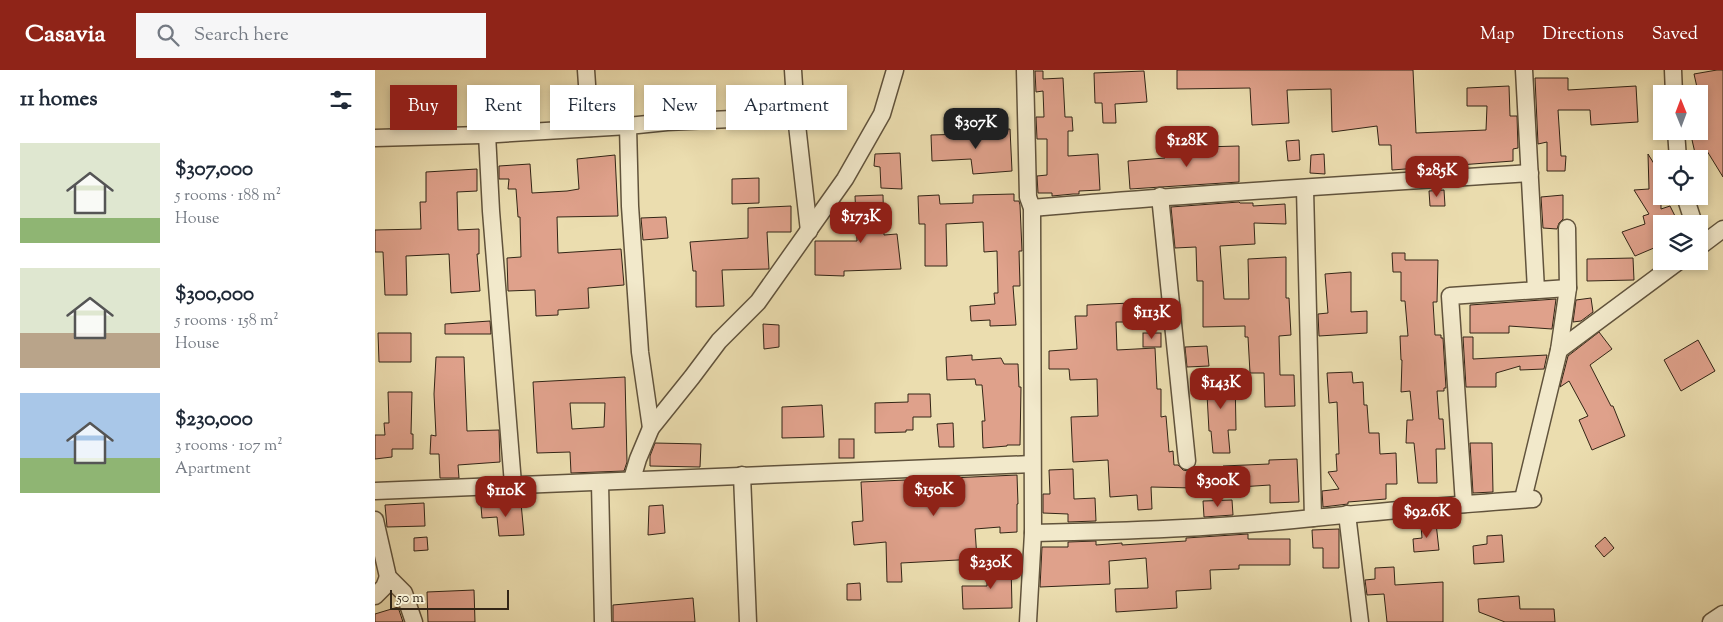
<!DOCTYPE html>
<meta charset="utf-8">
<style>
:root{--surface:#fff;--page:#f6f6f7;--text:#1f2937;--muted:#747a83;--accent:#8f2418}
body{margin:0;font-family:"Sorts Mill Goudy",serif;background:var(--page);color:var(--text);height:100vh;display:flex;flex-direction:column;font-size:19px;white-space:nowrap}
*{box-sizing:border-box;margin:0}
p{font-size:16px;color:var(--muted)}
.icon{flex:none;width:28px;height:28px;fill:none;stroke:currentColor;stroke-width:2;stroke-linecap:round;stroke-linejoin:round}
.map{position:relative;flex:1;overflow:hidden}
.drawer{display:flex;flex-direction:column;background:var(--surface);width:375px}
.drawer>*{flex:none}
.banner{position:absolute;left:15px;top:15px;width:475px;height:45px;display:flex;gap:10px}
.needle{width:32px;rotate:359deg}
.tools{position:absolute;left:1278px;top:15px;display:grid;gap:10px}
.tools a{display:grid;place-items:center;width:55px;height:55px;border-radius:0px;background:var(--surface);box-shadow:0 2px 8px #0003;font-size:25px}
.scale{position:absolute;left:15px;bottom:12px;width:119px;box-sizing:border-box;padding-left:5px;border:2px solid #332516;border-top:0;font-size:14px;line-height:18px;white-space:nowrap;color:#332516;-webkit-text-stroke:4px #f2e9cb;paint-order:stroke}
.price{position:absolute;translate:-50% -42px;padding:0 11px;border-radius:10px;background:var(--accent);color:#fff;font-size:16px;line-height:32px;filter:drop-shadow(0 1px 2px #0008)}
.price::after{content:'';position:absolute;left:50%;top:30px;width:15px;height:11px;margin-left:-8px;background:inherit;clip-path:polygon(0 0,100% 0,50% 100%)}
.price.current{background:#222;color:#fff}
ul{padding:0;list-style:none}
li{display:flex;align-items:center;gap:15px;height:125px;padding:0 20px}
li span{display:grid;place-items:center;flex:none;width:140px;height:100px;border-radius:0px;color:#555}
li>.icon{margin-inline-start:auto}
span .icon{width:60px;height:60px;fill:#fffc;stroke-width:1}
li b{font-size:21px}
h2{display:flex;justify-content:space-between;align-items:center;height:60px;padding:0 20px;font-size:21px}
.tag{padding:0 18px;border-radius:0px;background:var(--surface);box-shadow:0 2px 8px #0003;font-size:18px;line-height:45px}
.tag.current{background:var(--accent);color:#fff}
header{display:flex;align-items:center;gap:30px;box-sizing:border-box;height:70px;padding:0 25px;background:var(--accent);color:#fff}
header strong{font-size:24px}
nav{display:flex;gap:28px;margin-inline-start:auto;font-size:18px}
.search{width:350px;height:45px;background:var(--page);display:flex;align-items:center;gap:12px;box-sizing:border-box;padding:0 18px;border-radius:0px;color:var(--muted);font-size:19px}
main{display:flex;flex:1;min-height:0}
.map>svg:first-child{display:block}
.building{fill:#dfa18b;stroke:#332516;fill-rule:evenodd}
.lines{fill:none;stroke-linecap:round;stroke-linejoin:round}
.minor-casing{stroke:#61533c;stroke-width:19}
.minor{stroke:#f2e9cb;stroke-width:16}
</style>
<header>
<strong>Casavia</strong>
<div class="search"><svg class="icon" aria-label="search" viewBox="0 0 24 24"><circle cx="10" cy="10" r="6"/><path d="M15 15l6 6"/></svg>Search here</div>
<nav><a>Map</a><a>Directions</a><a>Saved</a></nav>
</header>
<main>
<section class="drawer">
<h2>11 homes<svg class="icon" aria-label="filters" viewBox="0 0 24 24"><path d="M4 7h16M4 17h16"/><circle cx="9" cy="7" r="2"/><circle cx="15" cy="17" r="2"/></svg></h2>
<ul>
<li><span style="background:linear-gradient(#dfe7d0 75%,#8fb573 0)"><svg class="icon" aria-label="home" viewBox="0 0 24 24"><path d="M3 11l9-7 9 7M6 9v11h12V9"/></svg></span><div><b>$307,000</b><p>5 rooms · 188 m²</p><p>House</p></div></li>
<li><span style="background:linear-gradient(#dfe7d0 65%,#b9a48a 0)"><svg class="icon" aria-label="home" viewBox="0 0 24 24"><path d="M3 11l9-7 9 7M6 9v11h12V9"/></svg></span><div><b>$300,000</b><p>5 rooms · 158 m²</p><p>House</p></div></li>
<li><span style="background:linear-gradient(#a9c7e8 65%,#8fb573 0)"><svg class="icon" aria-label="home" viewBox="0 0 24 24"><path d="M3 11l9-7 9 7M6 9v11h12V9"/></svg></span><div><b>$230,000</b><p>3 rooms · 107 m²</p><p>Apartment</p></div></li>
</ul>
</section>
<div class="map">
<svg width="1348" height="552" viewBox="0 0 1348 552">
<rect width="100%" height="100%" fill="#ebddaf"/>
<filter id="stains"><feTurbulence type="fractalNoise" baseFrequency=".004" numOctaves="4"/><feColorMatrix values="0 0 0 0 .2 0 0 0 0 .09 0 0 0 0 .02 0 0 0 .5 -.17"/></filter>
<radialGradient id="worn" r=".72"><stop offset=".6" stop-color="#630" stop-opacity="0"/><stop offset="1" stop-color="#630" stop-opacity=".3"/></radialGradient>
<g class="building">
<path d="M 802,0 L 1038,0 L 1041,63 L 1111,60 L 1112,36 L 1092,36 L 1092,18 L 1134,16 L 1135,46 L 1142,46 L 1143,78 L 1138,79 L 1138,91 L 1017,100 L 1016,75 L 1004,75 L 1002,56 L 957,62 L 956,19 L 912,20 L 914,53 L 877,55 L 875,18 L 802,19 Z"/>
<path d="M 1342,0 L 1348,0 L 1348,107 L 1332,81 L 1320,83 L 1315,61 L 1324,61 L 1324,54 L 1330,53 L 1319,4 Z"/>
<path d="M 660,1 L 668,1 L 668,9 L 688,8 L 690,47 L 697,47 L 698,61 L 693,61 L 693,86 L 723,84 L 725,120 L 704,121 L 704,124 L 698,124 L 677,126 L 677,123 L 663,123 L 662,106 L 672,105 L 672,69 L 662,69 L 661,47 L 669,47 L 668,21 L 661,22 Z"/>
<path d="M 769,1 L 772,32 L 740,34 L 741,53 L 728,53 L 727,33 L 720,33 L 719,3 Z"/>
<path d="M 1160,8 L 1193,8 L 1193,20 L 1261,16 L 1263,52 L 1216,55 L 1215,40 L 1183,40 L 1186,86 L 1191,86 L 1190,101 L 1172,101 L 1172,72 L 1163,74 Z"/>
<path d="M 635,59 L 637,101 L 598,104 L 596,89 L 557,91 L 556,65 L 592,64 L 592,62 Z"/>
<path d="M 924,70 L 925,90 L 913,91 L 911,71 Z"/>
<path d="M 864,76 L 864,112 L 755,119 L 753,91 L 790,88 L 790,78 Z"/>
<path d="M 525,83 L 527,119 L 506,118 L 505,97 L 499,96 L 500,84 Z"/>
<path d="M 949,84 L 950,104 L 935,103 L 936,85 Z"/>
<path d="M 1273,84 L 1286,105 L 1286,139 L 1295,136 L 1304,154 L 1286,154 L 1286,175 L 1260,186 L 1247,162 L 1270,154 L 1268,146 L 1274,144 L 1259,120 L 1274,119 Z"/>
<path d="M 240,85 L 243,146 L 182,147 L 183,183 L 246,179 L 249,215 L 213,218 L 214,238 L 183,240 L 183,245 L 161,246 L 160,220 L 133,221 L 132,188 L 146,187 L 145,147 L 143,147 L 141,119 L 133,119 L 134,109 L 124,109 L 124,96 L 155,94 L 157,123 L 192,121 L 204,119 L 202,89 Z"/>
<path d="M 102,99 L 102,121 L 82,122 L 83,160 L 104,159 L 104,184 L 102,184 L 105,221 L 76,223 L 74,184 L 31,186 L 32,225 L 10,225 L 8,182 L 0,182 L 0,160 L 46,159 L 45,132 L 51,132 L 51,102 Z"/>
<path d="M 384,108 L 384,133 L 357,134 L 357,109 Z"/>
<path d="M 1069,120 L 1070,136 L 1055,136 L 1054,121 Z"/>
<path d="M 639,124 L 639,131 L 644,131 L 645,135 L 647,181 L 644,181 L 645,216 L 638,216 L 641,255 L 615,256 L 615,250 L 596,251 L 595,236 L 620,234 L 619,223 L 623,223 L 622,181 L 609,182 L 608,152 L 571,154 L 572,196 L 550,196 L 550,154 L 544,154 L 543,126 L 564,125 L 565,134 L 598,133 L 598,125 Z"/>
<path d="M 508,125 L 509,165 L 522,164 L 526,199 L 469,201 L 469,206 L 440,205 L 440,171 L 482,171 L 480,126 Z"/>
<path d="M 1188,125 L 1188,149 L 1184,153 L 1182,159 L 1168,158 L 1166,127 Z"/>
<path d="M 864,132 L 865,133 L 878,133 L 878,136 L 910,134 L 911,154 L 879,153 L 880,174 L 845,176 L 849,229 L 874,229 L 873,189 L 911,187 L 911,228 L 914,228 L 916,265 L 904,266 L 905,305 L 919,305 L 920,336 L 890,337 L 889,303 L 875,303 L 873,267 L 870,267 L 870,256 L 828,257 L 828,211 L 822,211 L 821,177 L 800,178 L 796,137 Z"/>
<path d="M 416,136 L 416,162 L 392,162 L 394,199 L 347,200 L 349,236 L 321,237 L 321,201 L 318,201 L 315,172 L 373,168 L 373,138 Z"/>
<path d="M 291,147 L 293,168 L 268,170 L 266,148 Z"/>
<path d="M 1017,183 L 1030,183 L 1030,190 L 1063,190 L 1062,232 L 1058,232 L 1060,265 L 1066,265 L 1066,268 L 1068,268 L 1071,318 L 1069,318 L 1069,321 L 1062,321 L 1064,349 L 1068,349 L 1070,379 L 1061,379 L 1062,413 L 1043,413 L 1039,373 L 1031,373 L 1032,350 L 1038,350 L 1035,321 L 1026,322 L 1027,290 L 1026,290 L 1025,266 L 1033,266 L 1030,231 L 1026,231 L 1026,202 L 1018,202 Z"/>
<path d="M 1258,188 L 1259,210 L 1212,211 L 1212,189 Z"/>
<path d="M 976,202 L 976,242 L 992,241 L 992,263 L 944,266 L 943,244 L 953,243 L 950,204 Z"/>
<path d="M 1216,228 L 1218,242 L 1206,251 L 1198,252 L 1201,230 Z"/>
<path d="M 1181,229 L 1177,259 L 1134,256 L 1134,263 L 1095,263 L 1095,235 Z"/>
<path d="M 777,232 L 777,252 L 741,252 L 742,280 L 780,278 L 782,319 L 786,319 L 786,347 L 791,346 L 794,382 L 798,381 L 799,395 L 803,395 L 808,400 L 813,401 L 819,398 L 819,418 L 776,417 L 777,439 L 763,440 L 762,425 L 735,427 L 733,390 L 698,392 L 696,347 L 723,346 L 722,309 L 695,310 L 694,299 L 674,299 L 674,281 L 702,279 L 700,246 L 712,246 L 712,235 Z"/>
<path d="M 115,251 L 116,264 L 70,264 L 70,254 Z"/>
<path d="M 388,254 L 404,255 L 404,277 L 389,279 Z"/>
<path d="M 1224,262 L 1237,279 L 1215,295 L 1236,336 L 1238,336 L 1250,366 L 1217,380 L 1204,350 L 1213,346 L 1194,311 L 1185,317 L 1193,286 Z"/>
<path d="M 3,263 L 36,263 L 36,292 L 4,292 Z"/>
<rect x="768" y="263" width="18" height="14"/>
<path d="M 1088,267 L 1098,267 L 1098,289 L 1172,285 L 1169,299 L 1145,300 L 1145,296 L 1121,303 L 1121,317 L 1091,317 Z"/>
<path d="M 1323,270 L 1340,301 L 1306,321 L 1289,290 Z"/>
<path d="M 832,276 L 834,296 L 812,297 L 810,277 Z"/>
<path d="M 597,285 L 597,290 L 626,288 L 629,294 L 643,294 L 644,317 L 646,317 L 645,375 L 632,375 L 632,376 L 608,378 L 607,351 L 610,351 L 607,315 L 601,315 L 600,309 L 572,310 L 571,287 Z"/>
<path d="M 61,287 L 89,287 L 92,361 L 124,360 L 125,392 L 83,395 L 84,408 L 65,408 L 64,384 L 55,384 L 56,365 L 61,366 L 59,324 Z"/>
<path d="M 977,302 L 978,313 L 988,312 L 989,335 L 992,335 L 994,363 L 1004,363 L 1005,384 L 1021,383 L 1022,414 L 1011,414 L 1011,429 L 973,432 L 973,434 L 948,437 L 947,421 L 964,419 L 953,402 L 962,401 L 961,384 L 964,384 L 962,332 L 954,333 L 952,303 Z"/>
<path d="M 860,305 L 861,360 L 853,360 L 855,383 L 838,383 L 836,361 L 834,361 L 831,306 Z"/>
<path d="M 250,307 L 252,392 L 249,401 L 196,403 L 195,382 L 162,383 L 158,312 ZM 195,333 L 230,333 L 229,357 L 197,359 Z"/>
<path d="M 13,322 L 37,322 L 36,364 L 38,364 L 38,379 L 17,379 L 17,387 L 0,389 L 0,365 L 10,365 L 9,353 L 14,353 Z"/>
<path d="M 533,324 L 555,324 L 556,347 L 538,347 L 538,360 L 531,360 L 531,362 L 500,363 L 500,333 L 533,332 Z"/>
<path d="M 447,335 L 449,367 L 407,368 L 407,337 Z"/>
<path d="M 578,353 L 579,377 L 564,377 L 562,354 Z"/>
<rect x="464" y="369" width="15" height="19"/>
<path d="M 280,373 L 326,374 L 325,397 L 275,396 L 275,386 Z"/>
<path d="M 1095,373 L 1117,373 L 1118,422 L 1098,423 Z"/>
<path d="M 922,389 L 924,432 L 895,433 L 895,415 L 849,418 L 848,396 L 894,394 L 894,390 Z"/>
<path d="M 698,399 L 699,429 L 720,428 L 721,451 L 693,452 L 693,444 L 668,443 L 668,424 L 675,424 L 674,400 Z"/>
<path d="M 642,405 L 643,434 L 642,434 L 642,462 L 625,463 L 625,457 L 600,459 L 602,489 L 526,493 L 527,512 L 512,512 L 511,472 L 479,475 L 477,452 L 488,451 L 486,412 Z"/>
<path d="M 857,430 L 858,445 L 829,447 L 828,431 Z"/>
<path d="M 49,433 L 50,456 L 12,457 L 10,435 Z"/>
<path d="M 146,433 L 149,465 L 124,466 L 122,447 L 107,448 L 106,436 Z"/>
<path d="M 288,435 L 290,463 L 273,465 L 274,436 Z"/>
<path d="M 1061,453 L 1064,480 L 1039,482 L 1038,469 L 1047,468 L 1046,455 Z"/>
<path d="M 964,459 L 964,498 L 948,498 L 948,478 L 938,478 L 937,460 Z"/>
<path d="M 873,464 L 873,469 L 915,469 L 915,495 L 864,495 L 864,499 L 835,500 L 836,519 L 801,521 L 802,538 L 741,542 L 740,519 L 773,518 L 771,488 L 734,491 L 735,514 L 665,517 L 667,477 L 693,477 L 693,472 L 721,471 L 721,475 L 747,473 L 747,475 L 811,471 L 811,468 Z"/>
<path d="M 1127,465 L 1129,492 L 1099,494 L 1098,476 L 1112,474 L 1112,466 Z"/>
<path d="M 52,467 L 53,480 L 39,481 L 39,468 Z"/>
<path d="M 1230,467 L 1239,478 L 1229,487 L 1220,476 Z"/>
<path d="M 612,493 L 636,493 L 637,538 L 588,539 L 587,516 L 612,516 Z"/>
<path d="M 1019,497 L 1020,515 L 1068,512 L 1068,552 L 1012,552 L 1009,524 L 992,525 L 990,510 L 1000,509 L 1000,498 Z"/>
<path d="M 485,513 L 486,530 L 472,530 L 472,514 Z"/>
<path d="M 99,520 L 100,552 L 53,552 L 52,522 Z"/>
<path d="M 1144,526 L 1145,539 L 1179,539 L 1180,552 L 1130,552 L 1104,542 L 1103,529 Z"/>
<path d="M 318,528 L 320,552 L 238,552 L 238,535 Z"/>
<path d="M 23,537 L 28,552 L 0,552 L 0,544 Z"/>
</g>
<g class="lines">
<defs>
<g id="minor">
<path d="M 211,0 L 215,58"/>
<path d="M 418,0 L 421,46 L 434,161"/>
<path d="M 650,0 L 653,127 L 657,138 L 658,463 L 653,552"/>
<path d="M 1149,0 L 1161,220"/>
<path d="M 1298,0 L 1299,24"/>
<path d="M 1301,61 L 1303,89"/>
<path d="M 112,64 L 116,141 L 138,414"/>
<path d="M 0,68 L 106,65 L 253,56"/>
<path d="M 930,119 L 938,448"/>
<path d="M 785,126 L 812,391"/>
<path d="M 1310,126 L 1319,154"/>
<path d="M 657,138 C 823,123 989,114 1155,103"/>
<path d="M 1324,177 L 1348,159"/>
<path d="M 1184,280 L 1304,191"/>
<path d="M 276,358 L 265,282 L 255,136 L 253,56 L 292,52 L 421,46"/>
<path d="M 367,405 L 373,552"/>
<path d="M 257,409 L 263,389 L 276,358 L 317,307 L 344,271 L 383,232 L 470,109 L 507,44 L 520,0"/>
<path d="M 225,413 L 228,552"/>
<path d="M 0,421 L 657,394"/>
<path d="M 1148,429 L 1184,280 L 1193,218 L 1192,158"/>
<path d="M 1089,434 L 1075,226 L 1193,218"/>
<path d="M 972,444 L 985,552"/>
<path d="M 0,450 L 13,507 L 29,523 L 39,552"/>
<path d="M 658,463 C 751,461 845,458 938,448 C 1011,441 1085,434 1158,429"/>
<path d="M 0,526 L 9,517 L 13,507"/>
<path d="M 1336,552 L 1348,544"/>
</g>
</defs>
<use href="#minor" class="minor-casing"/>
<use href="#minor" class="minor"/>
</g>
<rect width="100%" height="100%" filter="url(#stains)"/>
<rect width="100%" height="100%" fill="url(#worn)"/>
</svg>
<div class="tools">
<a><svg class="needle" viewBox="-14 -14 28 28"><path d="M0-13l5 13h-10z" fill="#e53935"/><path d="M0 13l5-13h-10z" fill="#747a83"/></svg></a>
<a><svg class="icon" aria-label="locate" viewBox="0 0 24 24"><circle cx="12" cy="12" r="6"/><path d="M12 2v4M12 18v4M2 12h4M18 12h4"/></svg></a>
<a><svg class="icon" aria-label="layers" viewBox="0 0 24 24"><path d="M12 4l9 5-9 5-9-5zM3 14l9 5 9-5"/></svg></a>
</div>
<div class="scale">50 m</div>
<b class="price current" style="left:601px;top:80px">$307K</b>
<b class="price" style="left:812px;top:98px">$128K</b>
<b class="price" style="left:1062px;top:128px">$285K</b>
<b class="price" style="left:486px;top:174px">$173K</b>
<b class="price" style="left:777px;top:270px">$113K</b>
<b class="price" style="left:846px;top:340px">$143K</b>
<b class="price" style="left:843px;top:438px">$300K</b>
<b class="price" style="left:559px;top:447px">$150K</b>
<b class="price" style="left:131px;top:448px">$110K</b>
<b class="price" style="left:1052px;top:469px">$92.6K</b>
<b class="price" style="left:616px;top:520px">$230K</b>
<div class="banner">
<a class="tag current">Buy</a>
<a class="tag">Rent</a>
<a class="tag">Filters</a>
<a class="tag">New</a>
<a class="tag">Apartment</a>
</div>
</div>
</main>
